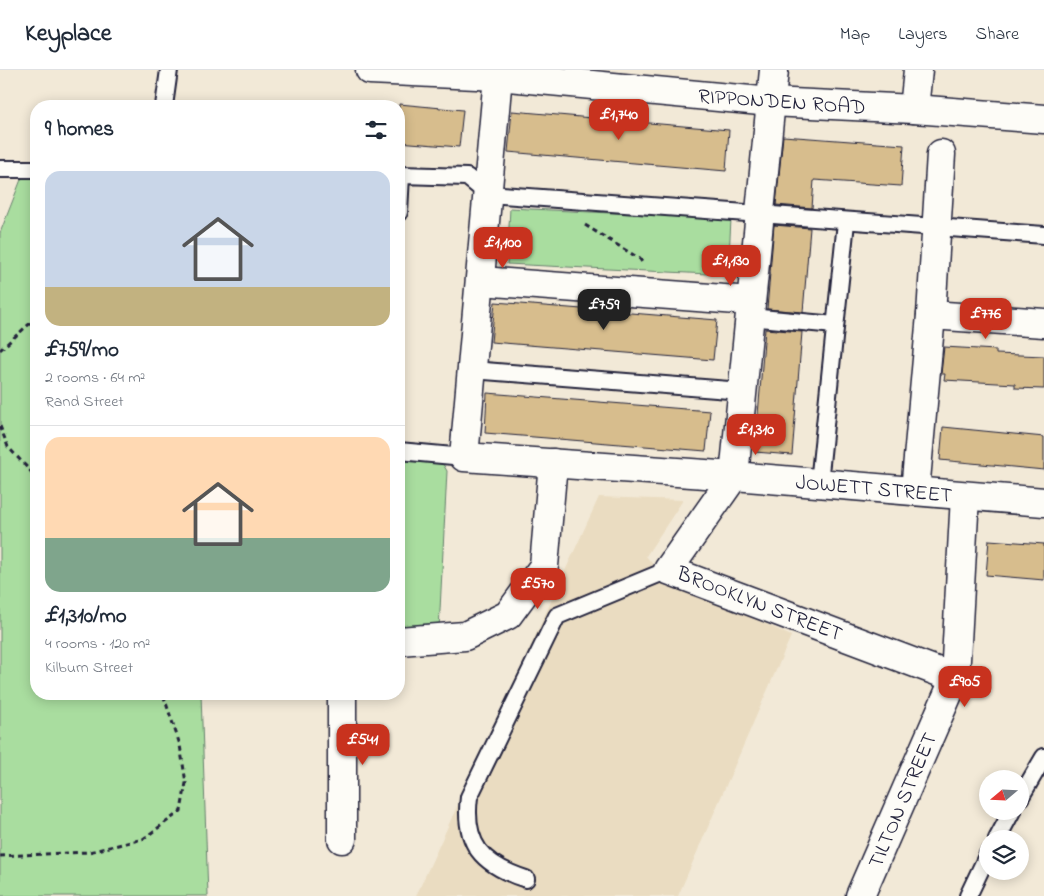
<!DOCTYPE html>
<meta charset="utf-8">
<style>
:root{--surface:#fff;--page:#f6f6f7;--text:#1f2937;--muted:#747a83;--line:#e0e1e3;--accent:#c8321e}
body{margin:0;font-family:"Indie Flower",sans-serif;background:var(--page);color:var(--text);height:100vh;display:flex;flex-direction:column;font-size:19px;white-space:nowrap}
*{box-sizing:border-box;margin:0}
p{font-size:16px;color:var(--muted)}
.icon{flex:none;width:28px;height:28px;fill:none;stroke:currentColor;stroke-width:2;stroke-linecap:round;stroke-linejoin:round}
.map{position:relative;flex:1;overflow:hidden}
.side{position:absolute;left:30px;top:30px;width:375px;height:600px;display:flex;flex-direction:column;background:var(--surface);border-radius:20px;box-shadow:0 2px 12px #0003}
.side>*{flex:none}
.needle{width:32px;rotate:251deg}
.tools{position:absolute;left:979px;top:700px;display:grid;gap:10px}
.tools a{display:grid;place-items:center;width:50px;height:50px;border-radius:50%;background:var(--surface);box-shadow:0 2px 12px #0003;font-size:25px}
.price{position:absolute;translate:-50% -42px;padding:0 11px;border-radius:10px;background:var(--accent);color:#fff;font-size:16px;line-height:32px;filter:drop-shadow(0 1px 2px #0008)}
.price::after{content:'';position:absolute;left:50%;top:30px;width:15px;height:11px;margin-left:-8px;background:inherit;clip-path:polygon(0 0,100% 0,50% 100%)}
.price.selected{background:#222;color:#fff}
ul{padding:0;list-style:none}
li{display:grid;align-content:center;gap:10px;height:265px;padding:0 15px}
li+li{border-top:1px solid var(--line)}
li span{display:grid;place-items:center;height:155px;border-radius:15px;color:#555}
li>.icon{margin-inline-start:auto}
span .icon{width:90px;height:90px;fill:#fffc;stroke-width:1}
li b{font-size:21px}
h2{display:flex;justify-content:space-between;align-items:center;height:60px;padding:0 15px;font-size:21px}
header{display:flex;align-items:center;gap:30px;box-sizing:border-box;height:70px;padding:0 25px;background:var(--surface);border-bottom:1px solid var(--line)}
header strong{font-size:24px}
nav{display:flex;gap:28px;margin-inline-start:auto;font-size:18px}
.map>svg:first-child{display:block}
.built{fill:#eadcc1}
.green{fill:#a9dd9f;stroke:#66806d}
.building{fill:#d7bd8d;stroke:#22223b}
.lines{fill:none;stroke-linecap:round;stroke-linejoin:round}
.lane-casing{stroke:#22223b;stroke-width:20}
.street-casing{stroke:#22223b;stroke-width:31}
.primary-casing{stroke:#22223b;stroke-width:31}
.path{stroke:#22223b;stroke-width:3;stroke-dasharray:5 4;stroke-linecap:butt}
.lane{stroke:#fdfcf7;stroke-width:16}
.street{stroke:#fdfcf7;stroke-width:28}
.primary{stroke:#fdfcf7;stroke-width:28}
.labels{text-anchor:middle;stroke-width:4;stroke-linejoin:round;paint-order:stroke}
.street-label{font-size:21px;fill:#22223b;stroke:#fdfcf7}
</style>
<header>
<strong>Keyplace</strong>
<nav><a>Map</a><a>Layers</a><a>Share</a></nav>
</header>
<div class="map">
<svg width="1044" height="826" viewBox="0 0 1044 826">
<rect width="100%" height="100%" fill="#f2e9d7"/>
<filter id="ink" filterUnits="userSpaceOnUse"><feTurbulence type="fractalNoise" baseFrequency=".02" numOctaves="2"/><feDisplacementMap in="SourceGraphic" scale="10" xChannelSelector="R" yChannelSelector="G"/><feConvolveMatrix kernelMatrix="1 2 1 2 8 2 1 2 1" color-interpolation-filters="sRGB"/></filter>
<g filter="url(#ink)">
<path class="built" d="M 599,427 L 683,430 L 646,486 L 659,502 L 791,566 L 678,826 L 416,826 Z"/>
<g class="green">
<path d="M 36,106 L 36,624 L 201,624 L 208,826 L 0,826 L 0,163 L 22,107 Z"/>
<path d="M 510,138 L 731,149 L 728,205 L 507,194 Z"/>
<path d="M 399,386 L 440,389 L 447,401 L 439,560 L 399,559 Z"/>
</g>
<g class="building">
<path d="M 399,34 L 463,40 L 459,77 L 399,72 Z"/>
<path d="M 512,41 L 729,60 L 726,101 L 508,82 Z"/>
<path d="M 783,66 L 904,75 L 901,116 L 814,110 L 812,138 L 776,135 Z"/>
<path d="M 774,155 L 810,158 L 803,242 L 767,239 Z"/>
<path d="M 495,232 L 717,250 L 713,290 L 491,272 Z"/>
<path d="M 765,259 L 802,262 L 792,385 L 755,382 Z"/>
<path d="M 944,277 L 996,280 L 996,284 L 1044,286 L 1044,319 L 1015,318 L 1015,314 L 944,310 L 945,304 L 941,304 Z"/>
<path d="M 487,323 L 710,341 L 706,381 L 485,363 Z"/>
<path d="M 943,357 L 1044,367 L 1044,400 L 940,390 Z"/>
<path d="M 989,470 L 1044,474 L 1044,510 L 986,505 Z"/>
</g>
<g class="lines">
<defs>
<g id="lane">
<path d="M 164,36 L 169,0"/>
<path d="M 0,99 L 36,99"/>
<path d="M 399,142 L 401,105 L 467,107 L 488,124 L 1044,165"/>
<path d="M 749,247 L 835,255"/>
<path d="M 472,300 L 742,321"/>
<path d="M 399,381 L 464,387"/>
<path d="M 819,413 L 846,152"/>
<path d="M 1020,728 L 1044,687"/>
<path d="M 997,769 L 1012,741"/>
<path d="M 526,809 C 482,795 463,774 469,727 L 557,546 L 668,500"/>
<path d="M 968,826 L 988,784"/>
</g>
<g id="street">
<path d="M 774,0 L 734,406 L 668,500 L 955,608"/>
<path d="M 498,6 L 464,387 L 734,406 L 1044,432"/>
<path d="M 914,39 L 918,0"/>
<path d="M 481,211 L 751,231"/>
<path d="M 931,245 L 1044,253"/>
<path d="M 915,421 L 931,245 L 941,84"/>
<path d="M 399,571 L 465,566 L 508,545 L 544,496 L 553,393"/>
<path d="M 342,769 L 342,624"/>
<path d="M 860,826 L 955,608 L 965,426"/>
</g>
<path id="primary" d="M 370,0 L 498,6 L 771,32 L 914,39 L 1044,49"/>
</defs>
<use href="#lane" class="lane-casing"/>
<use href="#street" class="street-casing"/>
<use href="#primary" class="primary-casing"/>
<g class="path">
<path d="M 585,155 L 640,189 L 643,194"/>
<path d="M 0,280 L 36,248"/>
<path d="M 0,356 L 8,377 L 36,407"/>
<path d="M 0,786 L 89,782 L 143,769 L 181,741 L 186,713 L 180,675 L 163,624"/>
</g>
<use href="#lane" class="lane"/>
<use href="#street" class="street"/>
<use href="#primary" class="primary"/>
</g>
</g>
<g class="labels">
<g class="street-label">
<text transform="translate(782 31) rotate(4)" y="7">RIPPONDEN ROAD</text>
<text transform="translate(874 418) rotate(5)" y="7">JOWETT STREET</text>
<text transform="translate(760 533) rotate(21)" y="7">BROOKLYN STREET</text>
<text transform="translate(902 730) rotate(-67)" y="7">TILTON STREET</text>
</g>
</g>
</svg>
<div class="tools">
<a><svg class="needle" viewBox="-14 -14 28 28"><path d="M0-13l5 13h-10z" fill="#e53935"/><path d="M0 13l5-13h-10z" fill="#747a83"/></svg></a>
<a><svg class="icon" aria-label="layers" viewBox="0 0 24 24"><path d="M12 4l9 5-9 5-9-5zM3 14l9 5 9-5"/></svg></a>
</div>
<b class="price" style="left:619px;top:71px">£1,740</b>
<b class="price" style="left:503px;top:199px">£1,100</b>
<b class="price" style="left:731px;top:217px">£1,130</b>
<b class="price selected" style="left:604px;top:261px">£759</b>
<b class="price" style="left:986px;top:270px">£776</b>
<b class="price" style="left:756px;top:386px">£1,310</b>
<b class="price" style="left:538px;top:540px">£570</b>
<b class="price" style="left:965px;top:638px">£905</b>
<b class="price" style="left:363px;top:696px">£541</b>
<section class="side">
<h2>9 homes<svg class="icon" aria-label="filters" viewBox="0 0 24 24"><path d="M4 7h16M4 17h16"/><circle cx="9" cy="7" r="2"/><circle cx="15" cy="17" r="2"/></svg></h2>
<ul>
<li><span style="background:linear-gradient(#c9d6e8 75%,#c2b280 0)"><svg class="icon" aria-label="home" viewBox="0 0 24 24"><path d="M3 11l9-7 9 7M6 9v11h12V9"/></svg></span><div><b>£759/mo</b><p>2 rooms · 64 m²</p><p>Rand Street</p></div></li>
<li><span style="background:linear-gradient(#ffd9b3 65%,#7fa58c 0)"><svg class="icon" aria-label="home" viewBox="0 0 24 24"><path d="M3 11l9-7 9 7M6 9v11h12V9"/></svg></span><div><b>£1,310/mo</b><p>4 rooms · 120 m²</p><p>Kilburn Street</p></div></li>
</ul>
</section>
</div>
